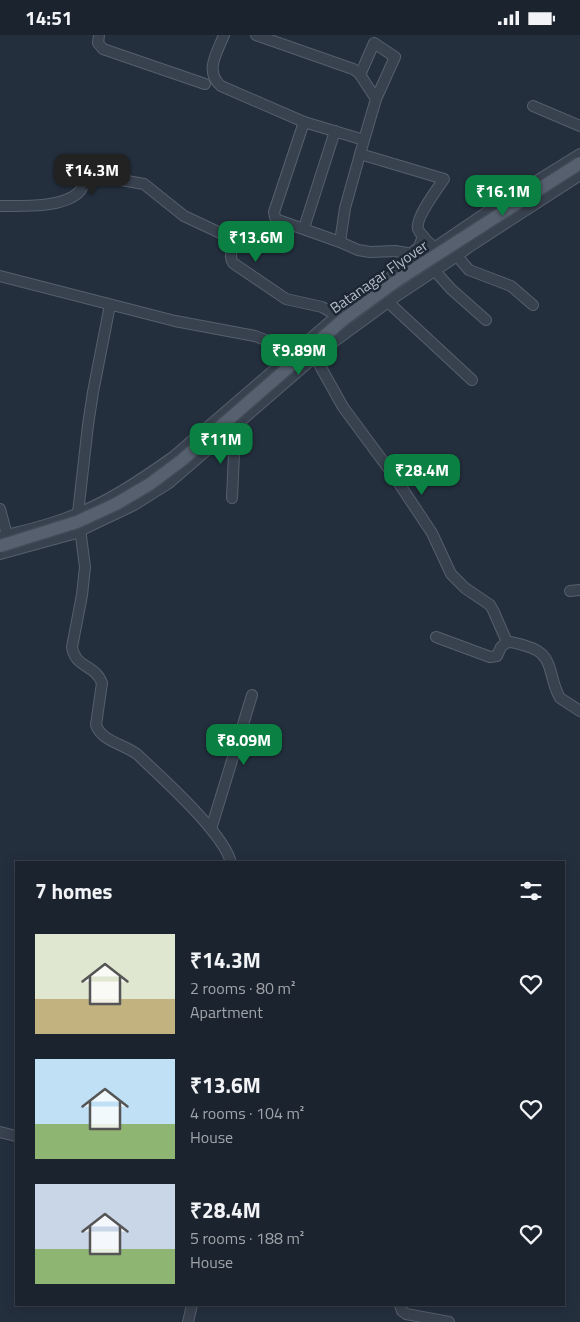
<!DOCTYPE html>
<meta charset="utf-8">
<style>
:root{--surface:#1b232e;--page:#242b36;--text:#f1f3f6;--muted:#a0a4aa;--line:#39404a;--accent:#0b8043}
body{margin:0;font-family:"Titillium Web",sans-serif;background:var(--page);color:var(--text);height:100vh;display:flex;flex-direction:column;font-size:19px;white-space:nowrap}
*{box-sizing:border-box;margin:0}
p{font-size:16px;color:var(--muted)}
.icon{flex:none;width:28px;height:28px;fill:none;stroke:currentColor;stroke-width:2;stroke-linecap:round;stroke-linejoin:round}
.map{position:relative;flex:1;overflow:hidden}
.side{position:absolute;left:15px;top:826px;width:550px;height:445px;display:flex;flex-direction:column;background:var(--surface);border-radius:0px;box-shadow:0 2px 12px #0003,0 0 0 1px var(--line)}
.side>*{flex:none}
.price{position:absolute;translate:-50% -42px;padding:0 11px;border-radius:10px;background:var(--accent);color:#fff;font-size:16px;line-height:32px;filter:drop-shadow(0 1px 2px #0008)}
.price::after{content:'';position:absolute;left:50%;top:30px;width:15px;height:11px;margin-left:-8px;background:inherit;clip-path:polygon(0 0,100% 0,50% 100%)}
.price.selected{background:#222;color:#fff}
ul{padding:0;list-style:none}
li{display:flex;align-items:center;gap:15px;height:125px;padding:0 20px}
li span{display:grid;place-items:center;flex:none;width:140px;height:100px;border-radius:0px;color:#555}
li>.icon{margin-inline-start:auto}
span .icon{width:60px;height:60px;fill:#fffc;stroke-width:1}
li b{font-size:21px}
h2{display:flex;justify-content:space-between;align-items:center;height:60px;padding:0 20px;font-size:21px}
.status{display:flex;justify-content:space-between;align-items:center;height:35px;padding:0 25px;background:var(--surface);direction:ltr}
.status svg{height:14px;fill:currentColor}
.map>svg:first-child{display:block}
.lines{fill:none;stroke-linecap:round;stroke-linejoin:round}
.minor-casing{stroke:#565f6c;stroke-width:12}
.minor{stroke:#38414e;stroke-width:10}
.major-bridge-casing{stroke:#414a57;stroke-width:15;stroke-linecap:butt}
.major-bridge{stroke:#56606e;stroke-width:12}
.labels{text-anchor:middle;stroke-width:5;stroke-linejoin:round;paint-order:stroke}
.street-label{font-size:15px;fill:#b4bcc9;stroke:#1d2633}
</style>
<div class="status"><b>14:51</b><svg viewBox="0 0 49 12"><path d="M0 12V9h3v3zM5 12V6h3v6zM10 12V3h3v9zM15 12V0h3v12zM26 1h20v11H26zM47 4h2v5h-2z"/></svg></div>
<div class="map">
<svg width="580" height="1287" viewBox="0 0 580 1287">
<rect width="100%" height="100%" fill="#242f3e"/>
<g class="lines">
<defs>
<g id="minor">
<path d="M 99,0 L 98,8 L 103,14 L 205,49"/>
<path d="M 224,0 C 217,18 204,36 221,51 L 304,87 L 364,105 L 345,173 L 340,207"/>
<path d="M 256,0 L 353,34 L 359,38 L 376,64 L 364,105"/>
<path d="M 360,40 L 374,8 L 395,22 L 376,64"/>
<path d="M 533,71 L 580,91"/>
<path d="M 304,87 L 274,177 L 275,182 L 278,185 L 340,207 L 358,215 L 370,217 L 395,216 L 407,218 L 418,231"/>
<path d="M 360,119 L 444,144 C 438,153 415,183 418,194 C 421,201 428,207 434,212"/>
<path d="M 0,171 C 22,171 61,173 78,158 C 84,152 85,145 93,140 L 144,149 L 184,181 L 231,203 C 234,211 228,221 233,228 L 286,264 L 322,272 L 336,280"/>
<path d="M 304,193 L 335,96"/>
<path d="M 409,220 L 419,212 L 423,201"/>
<path d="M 457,221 L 469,235 L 511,251 L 533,270"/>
<path d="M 435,236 L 451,254 L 486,285"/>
<path d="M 0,241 L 175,286 L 255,301 L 271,307 L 292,319"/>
<path d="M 388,267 L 472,345"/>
<path d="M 110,270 L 93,357 L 88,390 L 78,478 L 85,532 L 82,560 L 72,612 C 75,633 95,629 102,648 L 96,690 C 102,707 125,709 138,720 C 161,742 225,799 231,828"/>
<path d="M 315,322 L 343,372 L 394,441 L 432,498 L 451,539 L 465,553 L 490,570 L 493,575 L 507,607"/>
<path d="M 231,395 L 234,418 L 232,463"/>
<path d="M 0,474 L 7,500"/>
<path d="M 0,502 C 22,496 45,491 66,483 C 105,469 139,446 173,422 L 347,272 L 496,171 L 580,119"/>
<path d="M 0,519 L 73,499 L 134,470 L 169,448 L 324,314 L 398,260 L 457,221 L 469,212 L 580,140"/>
<path d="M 570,556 L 580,555"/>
<path d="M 436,602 L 490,622 L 497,621 L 501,612 L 507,607 C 513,607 520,609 526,611 C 556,619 547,641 560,663 L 580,676"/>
<path d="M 211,794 L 252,660"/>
<path d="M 0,1097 L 16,1101"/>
<path d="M 400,1270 L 402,1276 L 406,1279 L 449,1287"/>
<path d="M 188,1287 L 192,1270"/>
</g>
</defs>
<use href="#minor" class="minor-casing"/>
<use href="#minor" class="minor"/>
<defs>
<path id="major-bridge" d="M 0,511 L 77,487 L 116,469 L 150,449 L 182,425 L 344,284 L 399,244 L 580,128"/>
</defs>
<use href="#major-bridge" class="major-bridge-casing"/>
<use href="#major-bridge" class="major-bridge"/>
</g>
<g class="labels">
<g class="street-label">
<text transform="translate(379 242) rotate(-35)" y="5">Batanagar Flyover</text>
</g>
</g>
</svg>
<b class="price selected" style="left:92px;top:161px">₹14.3M</b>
<b class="price" style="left:503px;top:182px">₹16.1M</b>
<b class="price" style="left:256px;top:228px">₹13.6M</b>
<b class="price" style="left:299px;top:341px">₹9.89M</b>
<b class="price" style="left:221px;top:430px">₹11M</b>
<b class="price" style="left:422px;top:461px">₹28.4M</b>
<b class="price" style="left:244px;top:731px">₹8.09M</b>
<section class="side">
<h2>7 homes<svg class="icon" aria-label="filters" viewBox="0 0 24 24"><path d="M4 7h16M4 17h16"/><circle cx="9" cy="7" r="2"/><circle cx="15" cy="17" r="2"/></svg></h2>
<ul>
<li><span style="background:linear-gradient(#dfe7d0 65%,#c2b280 0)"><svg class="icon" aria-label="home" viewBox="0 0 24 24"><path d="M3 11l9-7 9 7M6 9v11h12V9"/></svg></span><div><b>₹14.3M</b><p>2 rooms · 80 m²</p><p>Apartment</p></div><svg class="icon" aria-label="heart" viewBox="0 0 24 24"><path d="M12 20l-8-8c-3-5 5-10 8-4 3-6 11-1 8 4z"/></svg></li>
<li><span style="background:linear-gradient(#bfe0f5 65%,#8fb573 0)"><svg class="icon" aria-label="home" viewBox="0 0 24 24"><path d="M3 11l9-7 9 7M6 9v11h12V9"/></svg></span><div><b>₹13.6M</b><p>4 rooms · 104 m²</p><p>House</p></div><svg class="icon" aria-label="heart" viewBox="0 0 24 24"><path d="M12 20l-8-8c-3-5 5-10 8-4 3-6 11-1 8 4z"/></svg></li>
<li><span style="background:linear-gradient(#c9d6e8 65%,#8fb573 0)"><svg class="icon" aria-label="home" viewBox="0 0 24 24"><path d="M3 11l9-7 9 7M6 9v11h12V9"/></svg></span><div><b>₹28.4M</b><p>5 rooms · 188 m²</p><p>House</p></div><svg class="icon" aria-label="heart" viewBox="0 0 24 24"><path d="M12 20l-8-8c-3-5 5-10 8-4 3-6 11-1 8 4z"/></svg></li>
</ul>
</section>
</div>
